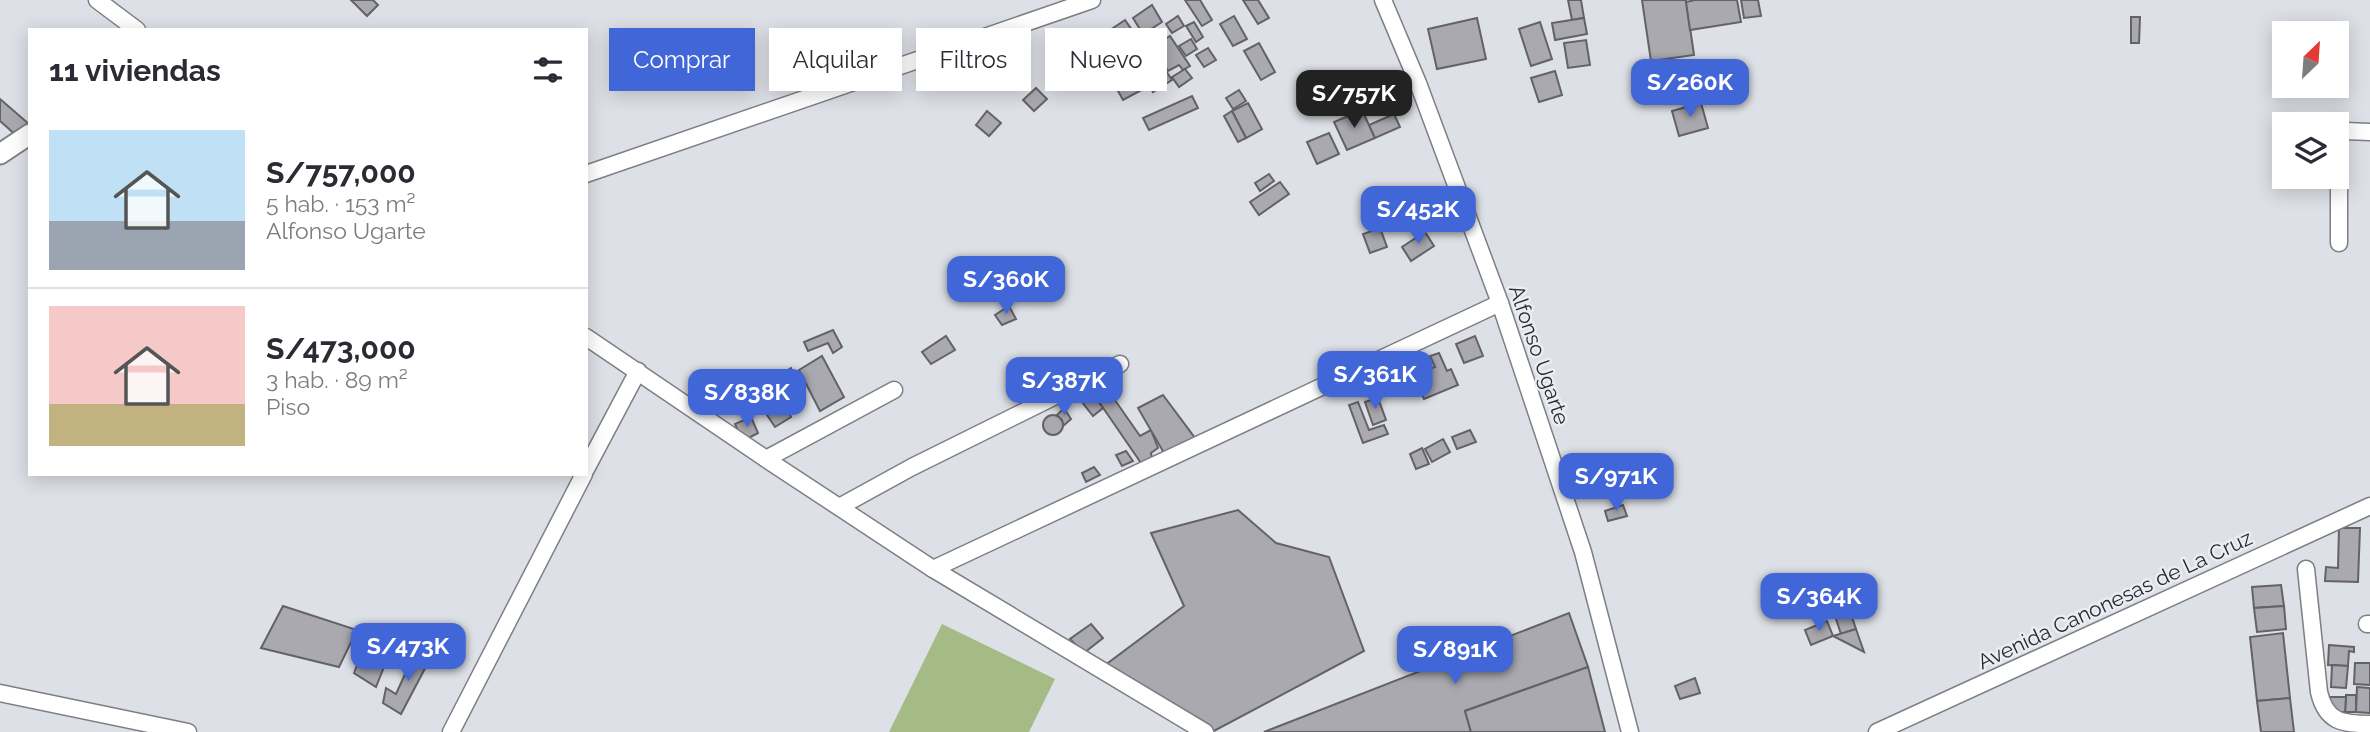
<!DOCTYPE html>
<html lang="es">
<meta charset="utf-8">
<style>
:root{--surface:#fff;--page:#f2f2f3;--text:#2b2b33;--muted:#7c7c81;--line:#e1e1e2;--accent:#4066d8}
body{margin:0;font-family:Raleway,sans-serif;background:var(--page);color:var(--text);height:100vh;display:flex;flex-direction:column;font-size:26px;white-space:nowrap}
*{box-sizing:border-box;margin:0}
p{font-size:23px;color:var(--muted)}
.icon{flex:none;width:38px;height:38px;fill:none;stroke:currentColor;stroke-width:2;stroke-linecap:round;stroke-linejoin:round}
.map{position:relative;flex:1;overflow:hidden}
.drawer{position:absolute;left:28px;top:28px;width:560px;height:448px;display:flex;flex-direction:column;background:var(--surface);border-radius:0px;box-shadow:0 4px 18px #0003}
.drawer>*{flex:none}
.guide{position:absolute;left:609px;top:28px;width:665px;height:63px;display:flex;gap:14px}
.needle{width:46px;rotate:25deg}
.controls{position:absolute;left:2272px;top:21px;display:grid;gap:14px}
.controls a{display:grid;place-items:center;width:77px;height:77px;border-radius:0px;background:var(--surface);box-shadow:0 4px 18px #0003;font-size:35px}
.price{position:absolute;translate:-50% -60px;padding:0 16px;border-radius:14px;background:var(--accent);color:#fff;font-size:23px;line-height:46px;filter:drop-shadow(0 2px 4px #0008)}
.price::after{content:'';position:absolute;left:50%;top:42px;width:21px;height:16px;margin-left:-10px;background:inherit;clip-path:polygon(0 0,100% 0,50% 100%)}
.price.on{background:#222;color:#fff}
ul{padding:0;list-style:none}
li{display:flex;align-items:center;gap:21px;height:175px;padding:0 21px}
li+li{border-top:2px solid var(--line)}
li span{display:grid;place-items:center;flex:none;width:196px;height:140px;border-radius:0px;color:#555}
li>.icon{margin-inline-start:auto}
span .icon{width:84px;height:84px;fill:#fffc;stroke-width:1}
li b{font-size:30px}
h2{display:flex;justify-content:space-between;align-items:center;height:84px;padding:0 21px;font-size:30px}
.pill{padding:0 24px;border-radius:0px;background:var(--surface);box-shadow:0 4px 18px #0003;font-size:24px;line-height:63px}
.pill.on{background:var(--accent);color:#fff}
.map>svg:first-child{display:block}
.green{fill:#a5bb85}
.building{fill:#aaa9b0;stroke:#636268;stroke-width:2}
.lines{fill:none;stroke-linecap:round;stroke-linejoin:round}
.minor-casing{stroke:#7d7f85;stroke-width:19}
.tertiary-casing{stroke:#7d7f85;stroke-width:23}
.minor{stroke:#fff;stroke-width:16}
.tertiary{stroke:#fff;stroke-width:19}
.labels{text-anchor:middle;stroke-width:5;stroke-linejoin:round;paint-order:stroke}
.street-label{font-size:21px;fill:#292a2d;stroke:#eaedf3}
</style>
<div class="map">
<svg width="2370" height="732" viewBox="0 0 2370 732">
<rect width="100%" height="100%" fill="#dde0e6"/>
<path class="green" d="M 942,624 L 1055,679 L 1029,732 L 889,732 Z"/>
<g class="building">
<path d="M 351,0 L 373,0 L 378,5 L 367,16 Z"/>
<path d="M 1185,0 L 1200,0 L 1212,20 L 1202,26 Z"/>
<path d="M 1243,0 L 1258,0 L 1269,18 L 1258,24 Z"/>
<path d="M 1568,0 L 1581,0 L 1584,18 L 1572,20 Z"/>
<path d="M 1642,0 L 1686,0 L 1694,55 L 1651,61 Z"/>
<path d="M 1695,0 L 1737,0 L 1741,22 L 1690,30 L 1686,2 Z"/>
<path d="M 1741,0 L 1758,0 L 1761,16 L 1744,18 Z"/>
<path d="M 1152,5 L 1162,22 L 1143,34 L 1133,18 Z"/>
<path d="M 1178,16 L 1184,26 L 1172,33 L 1166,24 Z"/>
<path d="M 1234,16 L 1247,39 L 1233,46 L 1220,24 Z"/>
<path d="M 2131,17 L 2140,17 L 2139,43 L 2131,43 Z"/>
<path d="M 1477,18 L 1486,59 L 1437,69 L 1428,29 Z"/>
<path d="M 1584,18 L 1587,34 L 1555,40 L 1552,23 Z"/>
<path d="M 1125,20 L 1137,37 L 1122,47 L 1110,30 Z"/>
<path d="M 1194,22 L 1203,37 L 1196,42 L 1186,26 Z"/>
<path d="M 1540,22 L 1552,59 L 1531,66 L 1519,29 Z"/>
<path d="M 1078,34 L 1097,55 L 1083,67 L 1064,46 Z"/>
<path d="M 1170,36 L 1190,66 L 1183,70 L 1179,65 L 1168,71 L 1153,47 Z"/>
<path d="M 1191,39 L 1197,49 L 1186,56 L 1179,46 Z"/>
<path d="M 1586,40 L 1590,65 L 1568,68 L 1564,43 Z"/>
<path d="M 1259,43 L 1275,72 L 1261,80 L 1244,51 Z"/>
<path d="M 1208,48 L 1216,60 L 1204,67 L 1196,55 Z"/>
<path d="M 1164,68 L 1172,80 L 1153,92 L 1150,87 L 1153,85 L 1149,77 Z"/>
<path d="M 1185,69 L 1192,78 L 1179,87 L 1172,77 Z"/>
<path d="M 1555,71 L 1562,95 L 1539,102 L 1531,78 Z"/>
<path d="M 1146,76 L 1151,85 L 1123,100 L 1118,91 Z"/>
<path d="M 1036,88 L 1047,99 L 1034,111 L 1023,100 Z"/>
<path d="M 1239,90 L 1246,101 L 1233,109 L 1226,98 Z"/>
<path d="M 1192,96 L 1198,108 L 1149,130 L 1143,118 Z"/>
<path d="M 0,99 L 29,124 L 18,137 L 0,121 Z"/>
<path d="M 1248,103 L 1262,129 L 1246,138 L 1232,111 Z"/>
<path d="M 1701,103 L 1708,128 L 1679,136 L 1672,111 Z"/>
<path d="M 1362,110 L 1375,138 L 1347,150 L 1334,122 Z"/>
<path d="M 987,111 L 1001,123 L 989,136 L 976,125 Z"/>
<path d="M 1232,111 L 1246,138 L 1238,142 L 1224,116 Z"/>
<path d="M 1394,114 L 1400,127 L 1375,138 L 1369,125 Z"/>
<path d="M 1329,133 L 1339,154 L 1317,164 L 1307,142 Z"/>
<path d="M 1269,174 L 1274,181 L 1260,191 L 1255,183 Z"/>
<path d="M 1280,182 L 1289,194 L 1259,215 L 1250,202 Z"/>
<path d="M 1430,201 L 1441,218 L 1414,235 L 1403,218 Z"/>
<path d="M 1380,228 L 1387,247 L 1370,253 L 1363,234 Z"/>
<path d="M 1425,232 L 1434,246 L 1411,261 L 1402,247 Z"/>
<path d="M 1009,306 L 1016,319 L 1002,325 L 995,315 Z"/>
<path d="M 833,330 L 842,347 L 833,353 L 828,343 L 808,351 L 804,342 Z"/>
<path d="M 946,336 L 955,350 L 931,364 L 922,352 Z"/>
<path d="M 1475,336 L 1483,356 L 1464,363 L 1456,344 Z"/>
<path d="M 1439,353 L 1447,371 L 1451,369 L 1458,385 L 1424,399 L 1416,381 L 1423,378 L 1418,365 L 1426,362 L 1428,369 L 1435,367 L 1430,356 Z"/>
<path d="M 822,356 L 844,397 L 820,411 L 799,370 Z"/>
<path d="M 791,368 L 798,386 L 770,397 L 765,385 Z"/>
<path d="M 1086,385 L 1103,408 L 1093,416 L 1075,393 Z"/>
<path d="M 1110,393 L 1140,436 L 1151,430 L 1158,448 L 1151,453 L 1152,459 L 1141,463 L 1097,399 Z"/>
<path d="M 1163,395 L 1195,438 L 1164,453 L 1138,408 Z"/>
<path d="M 1378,398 L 1386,420 L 1373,425 L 1365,402 Z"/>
<path d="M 785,401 L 791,417 L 775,427 L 765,412 Z"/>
<path d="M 1358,402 L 1369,430 L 1384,425 L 1388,434 L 1363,443 L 1349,405 Z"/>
<path d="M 1064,408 L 1071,419 L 1063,426 L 1062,420 L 1056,416 Z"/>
<circle cx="1053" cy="425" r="10"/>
<path d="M 751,417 L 758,433 L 743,441 L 735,424 Z"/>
<path d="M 1470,430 L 1476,442 L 1457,449 L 1452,437 Z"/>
<path d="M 1443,439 L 1450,452 L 1432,462 L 1425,449 Z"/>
<path d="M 1422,448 L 1429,464 L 1416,469 L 1410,454 Z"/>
<path d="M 1126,451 L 1133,461 L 1122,466 L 1116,455 Z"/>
<path d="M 1094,467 L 1100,475 L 1086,482 L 1082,473 Z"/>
<path d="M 1623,505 L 1627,516 L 1608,521 L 1605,511 Z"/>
<path d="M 1238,510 L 1276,543 L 1329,557 L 1364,651 L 1212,732 L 1104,666 L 1184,606 L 1151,533 Z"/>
<path d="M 2339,528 L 2360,528 L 2358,582 L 2325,581 L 2326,567 L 2338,568 Z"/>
<path d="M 2281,585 L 2284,606 L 2254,608 L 2252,587 Z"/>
<path d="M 1847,602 L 1856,629 L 1841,634 L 1832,607 Z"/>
<path d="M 283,606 L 357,630 L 339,667 L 261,648 Z"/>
<path d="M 2284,606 L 2286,629 L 2257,632 L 2254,608 Z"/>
<path d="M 1569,613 L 1588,667 L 1465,711 L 1471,732 L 1264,732 Z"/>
<path d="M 1827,621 L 1833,636 L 1811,645 L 1805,630 Z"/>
<path d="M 1091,624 L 1103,638 L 1084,653 L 1070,639 Z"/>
<path d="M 1856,629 L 1864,652 L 1833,636 Z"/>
<path d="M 2283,633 L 2290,698 L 2257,701 L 2250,637 Z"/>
<path d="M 369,634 L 393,644 L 376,687 L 354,673 Z"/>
<path d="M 2329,645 L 2354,647 L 2354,652 L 2349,651 L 2348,666 L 2328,665 Z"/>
<path d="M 416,650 L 432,655 L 401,714 L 383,703 L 386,688 L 396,694 Z"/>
<path d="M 2355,663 L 2370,663 L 2370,685 L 2354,684 Z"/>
<path d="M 2332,665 L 2348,666 L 2346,688 L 2331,687 Z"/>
<path d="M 1588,667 L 1605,732 L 1471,732 L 1465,711 Z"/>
<path d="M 1695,678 L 1700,693 L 1680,699 L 1675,686 Z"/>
<path d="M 2357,687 L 2370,688 L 2370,713 L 2356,712 Z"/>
<path d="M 2346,695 L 2356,695 L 2356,712 L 2345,712 Z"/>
<path d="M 2330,697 L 2346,697 L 2345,712 L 2329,712 Z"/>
<path d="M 2290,698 L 2294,732 L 2261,732 L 2257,701 Z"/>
</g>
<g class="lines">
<defs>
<g id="minor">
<path d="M 97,0 L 137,30"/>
<path d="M 1383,0 L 1418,83 L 1500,303 L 1583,552 L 1630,732"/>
<path d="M 586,174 L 1092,0"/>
<path d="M 2339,243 L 2339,137 L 2345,131 L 2370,132"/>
<path d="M 586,337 L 766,459 L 933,569 L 1205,732"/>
<path d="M 766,459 L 894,390"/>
<path d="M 586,469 L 638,371"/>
<path d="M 841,506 L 912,467 L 1120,364"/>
<path d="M 933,569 L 1500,303"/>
<path d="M 2306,569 L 2319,692 C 2326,722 2342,724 2370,724"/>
<path d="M 2367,624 L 2370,624"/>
<path d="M 0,693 L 188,732"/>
<path d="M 451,732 L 584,474"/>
<path d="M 1877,732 L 2370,506"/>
</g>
<path id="tertiary" d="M 0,154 L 30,134"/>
</defs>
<use href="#minor" class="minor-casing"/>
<use href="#tertiary" class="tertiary-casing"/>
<use href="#minor" class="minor"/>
<use href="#tertiary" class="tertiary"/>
</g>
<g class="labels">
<g class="street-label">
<text transform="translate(1539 355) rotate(71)" y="7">Alfonso Ugarte</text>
<text transform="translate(2115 600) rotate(-25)" y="7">Avenida Canonesas de La Cruz</text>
</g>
</g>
</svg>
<div class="controls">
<a><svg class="needle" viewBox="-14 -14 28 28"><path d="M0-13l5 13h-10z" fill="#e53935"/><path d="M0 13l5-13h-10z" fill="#7c7c81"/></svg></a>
<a><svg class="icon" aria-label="layers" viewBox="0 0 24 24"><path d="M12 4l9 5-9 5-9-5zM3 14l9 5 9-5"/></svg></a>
</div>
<b class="price" style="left:1690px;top:119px">S/260K</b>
<b class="price on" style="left:1354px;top:130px">S/757K</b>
<b class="price" style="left:1418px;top:246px">S/452K</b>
<b class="price" style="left:1006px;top:316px">S/360K</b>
<b class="price" style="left:1375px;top:411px">S/361K</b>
<b class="price" style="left:1064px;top:417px">S/387K</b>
<b class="price" style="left:747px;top:429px">S/838K</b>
<b class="price" style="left:1616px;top:513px">S/971K</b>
<b class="price" style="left:1819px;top:633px">S/364K</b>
<b class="price" style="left:408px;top:683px">S/473K</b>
<b class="price" style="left:1455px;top:686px">S/891K</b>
<div class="guide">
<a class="pill on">Comprar</a>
<a class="pill">Alquilar</a>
<a class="pill">Filtros</a>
<a class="pill">Nuevo</a>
</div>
<section class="drawer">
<h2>11 viviendas<svg class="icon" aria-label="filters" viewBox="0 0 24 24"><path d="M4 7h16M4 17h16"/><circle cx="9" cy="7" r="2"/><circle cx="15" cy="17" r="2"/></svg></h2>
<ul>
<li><span style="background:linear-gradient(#bfe0f5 65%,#9aa5b1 0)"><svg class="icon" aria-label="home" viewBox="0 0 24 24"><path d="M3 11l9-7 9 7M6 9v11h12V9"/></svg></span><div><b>S/757,000</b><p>5 hab. · 153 m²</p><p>Alfonso Ugarte</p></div></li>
<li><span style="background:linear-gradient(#f6c9c9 70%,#c2b280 0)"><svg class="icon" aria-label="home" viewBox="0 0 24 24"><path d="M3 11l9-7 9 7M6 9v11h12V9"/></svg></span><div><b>S/473,000</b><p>3 hab. · 89 m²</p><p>Piso</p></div></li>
</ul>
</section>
</div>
